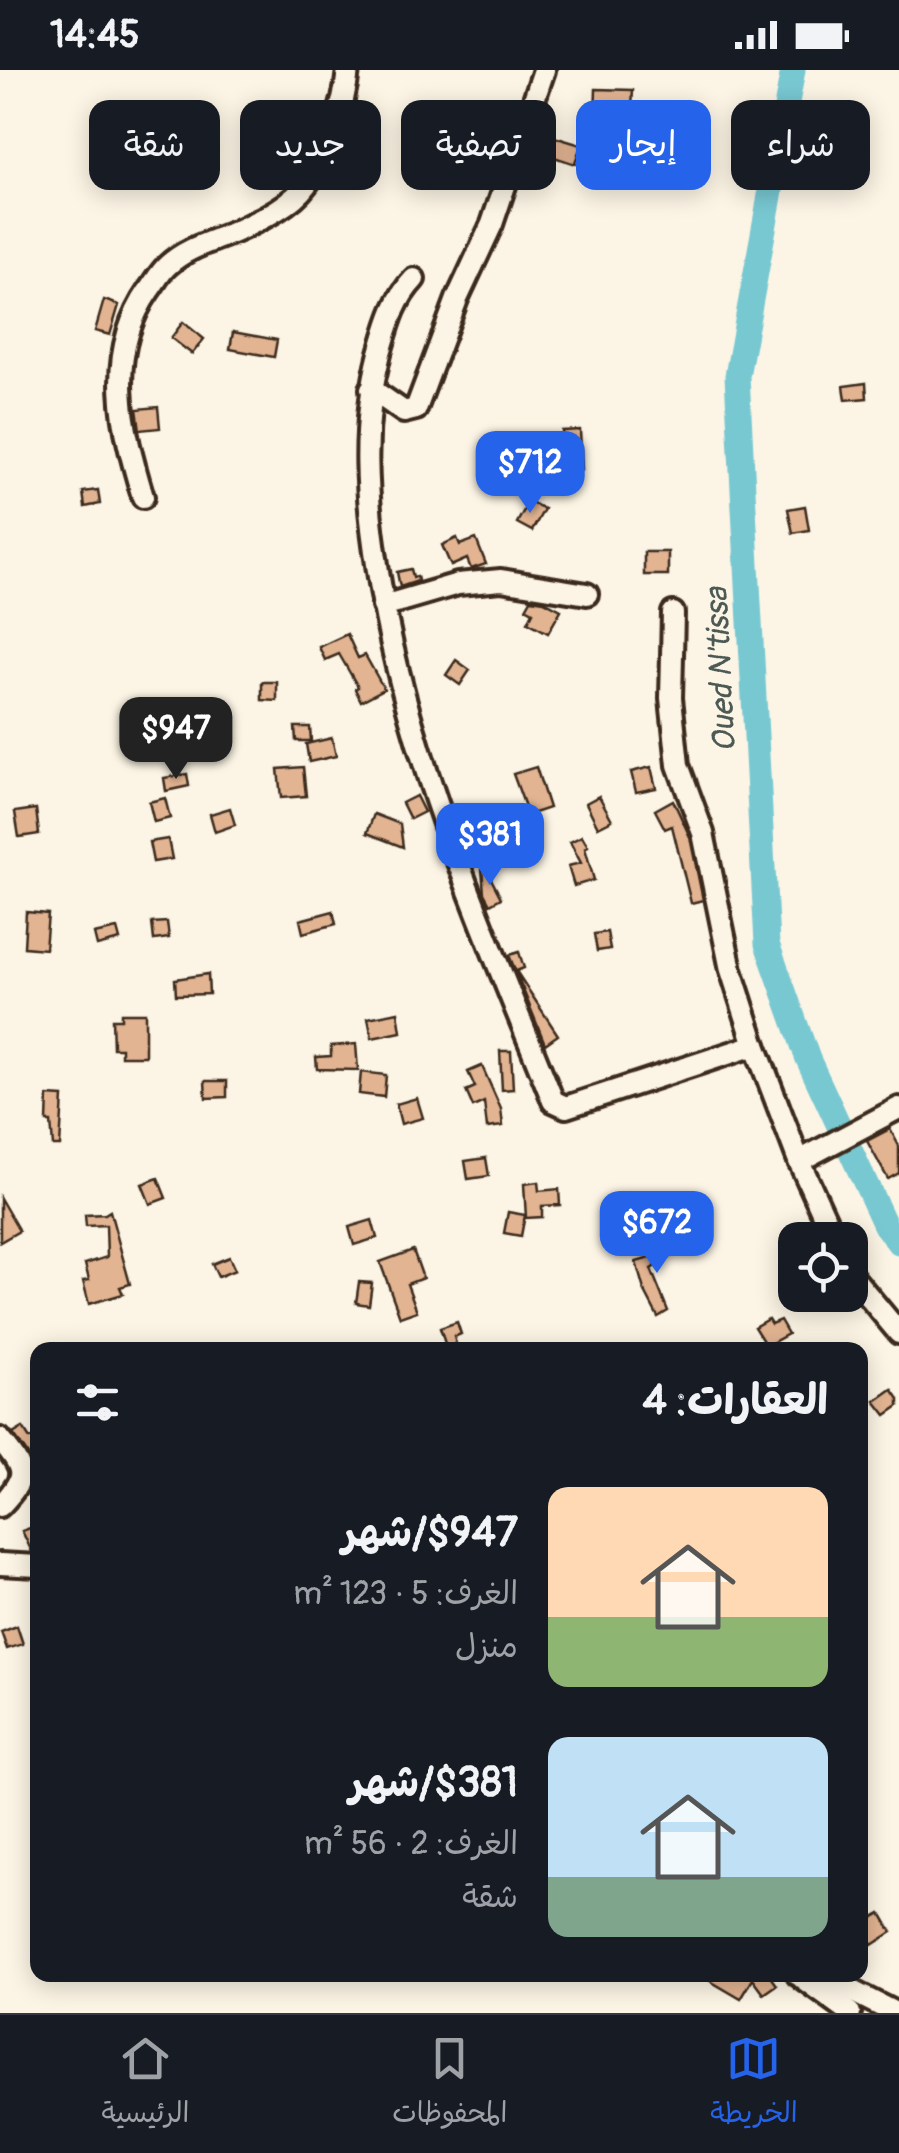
<!DOCTYPE html>
<html lang="ar">
<meta charset="utf-8">
<style>
:root{--surface:#171b24;--page:#20242c;--text:#f1f3f6;--muted:#9ea1a6;--line:#363941;--accent:#2563eb}
body{margin:0;font-family:Pangolin,"Playpen Sans Arabic",sans-serif;background:var(--page);color:var(--text);direction:rtl;height:100vh;display:flex;flex-direction:column;font-size:38px;white-space:nowrap}
*{box-sizing:border-box;margin:0}
p{font-size:32px;color:var(--muted)}
.icon{flex:none;width:55px;height:55px;fill:none;stroke:currentColor;stroke-width:2;stroke-linecap:round;stroke-linejoin:round}
.map{position:relative;flex:1;overflow:hidden;direction:ltr}
.side{position:absolute;left:30px;top:1272px;width:838px;height:640px;display:flex;flex-direction:column;background:var(--surface);border-radius:20px;box-shadow:0 5px 25px #0003;direction:rtl}
.side>*{flex:none}
.guide{position:absolute;left:30px;top:30px;width:840px;height:90px;direction:rtl;display:flex;gap:20px}
.buttons{position:absolute;left:778px;top:1152px;display:grid;gap:20px}
.buttons a{display:grid;place-items:center;width:90px;height:90px;border-radius:20px;background:var(--surface);box-shadow:0 5px 25px #0003;font-size:50px}
.price{position:absolute;translate:-50% -85px;padding:0 22px;border-radius:20px;background:var(--accent);color:#fff;font-size:32px;line-height:65px;filter:drop-shadow(0 2px 5px #0008)}
.price::after{content:'';position:absolute;left:50%;top:60px;width:30px;height:22px;margin-left:-15px;background:inherit;clip-path:polygon(0 0,100% 0,50% 100%)}
.price.on{background:#222;color:#fff}
ul{padding:0;list-style:none}
li{display:flex;align-items:center;gap:30px;height:250px;padding:0 40px}
li span{display:grid;place-items:center;flex:none;width:280px;height:200px;border-radius:20px;color:#555}
li>.icon{margin-inline-start:auto}
span .icon{width:120px;height:120px;fill:#fffc;stroke-width:1}
li b{font-size:42px}
h2{display:flex;justify-content:space-between;align-items:center;height:120px;padding:0 40px;font-size:42px}
.pill{padding:0 35px;border-radius:20px;background:var(--surface);box-shadow:0 5px 25px #0003;font-size:35px;line-height:90px}
.pill.on{background:var(--accent);color:#fff}
.status{display:flex;justify-content:space-between;align-items:center;height:70px;padding:0 50px;background:var(--surface);direction:ltr}
.status svg{height:28px;fill:currentColor}
.tabs{display:flex;justify-content:space-around;align-items:center;height:140px;border-top:2px solid var(--line);background:var(--surface);font-size:28px;color:var(--muted)}
.tabs a{display:grid;justify-items:center;gap:5px}
.tabs .on{color:var(--accent)}
.map>svg:first-child{display:block}
.lines{fill:none;stroke-linecap:round;stroke-linejoin:round}
.river{stroke:#78c8d2;stroke-width:25}
.building{fill:#e2b492;stroke:#3b2a1e;stroke-width:2.5}
.minor-casing{stroke:#3b2a1e;stroke-width:28}
.minor{stroke:#fcf5e5;stroke-width:20}
.labels{text-anchor:middle;stroke-width:8;stroke-linejoin:round;paint-order:stroke}
.water-label{font-size:32px;font-style:italic;fill:#4d5954;stroke:#fcf5e5}
</style>
<div class="status"><b>14:45</b><svg viewBox="0 0 49 12"><path d="M0 12V9h3v3zM5 12V6h3v6zM10 12V3h3v9zM15 12V0h3v12zM26 1h20v11H26zM47 4h2v5h-2z"/></svg></div>
<div class="map">
<svg width="899" height="1943" viewBox="0 0 899 1943">
<rect width="100%" height="100%" fill="#fcf5e5"/>
<filter id="ink" filterUnits="userSpaceOnUse"><feTurbulence type="fractalNoise" baseFrequency=".01" numOctaves="2"/><feDisplacementMap in="SourceGraphic" scale="20" xChannelSelector="R" yChannelSelector="G"/><feConvolveMatrix kernelMatrix="1 2 1 2 8 2 1 2 1" color-interpolation-filters="sRGB"/></filter>
<g filter="url(#ink)">
<g class="lines">
<path class="river" d="M 793,0 L 737,306 L 767,874 L 808,989 L 885,1155 L 899,1173"/>
</g>
<g class="building">
<path d="M 596,19 L 633,20 L 632,38 L 606,38 L 607,69 L 592,70 L 591,48 L 595,48 Z"/>
<path d="M 551,66 L 581,75 L 575,94 L 545,84 Z"/>
<path d="M 99,72 L 115,78 L 111,89 L 95,82 Z"/>
<path d="M 104,230 L 119,235 L 110,265 L 95,261 Z"/>
<path d="M 183,252 L 204,269 L 192,284 L 171,268 Z"/>
<path d="M 233,262 L 277,270 L 274,287 L 230,279 Z"/>
<path d="M 866,313 L 867,328 L 846,330 L 844,316 Z"/>
<path d="M 158,337 L 160,358 L 140,360 L 137,339 Z"/>
<path d="M 580,360 L 582,400 L 564,401 L 562,361 Z"/>
<path d="M 98,420 L 100,434 L 85,437 L 83,422 Z"/>
<path d="M 529,431 L 544,439 L 532,461 L 517,453 Z"/>
<path d="M 805,436 L 809,460 L 793,463 L 788,439 Z"/>
<path d="M 457,468 L 460,475 L 476,469 L 486,494 L 471,499 L 467,489 L 451,496 L 442,475 Z"/>
<rect x="644" y="482" width="24" height="23"/>
<path d="M 411,499 L 413,507 L 417,506 L 418,511 L 400,517 L 397,502 Z"/>
<path d="M 531,529 L 544,531 L 561,540 L 548,563 L 528,552 L 533,542 L 526,538 Z"/>
<path d="M 347,564 L 358,588 L 365,585 L 384,619 L 361,631 L 355,619 L 358,617 L 339,584 L 325,590 L 319,577 Z"/>
<path d="M 456,590 L 470,600 L 460,615 L 446,605 Z"/>
<path d="M 262,612 L 277,612 L 277,631 L 262,630 Z"/>
<path d="M 295,657 L 310,657 L 311,671 L 296,671 Z"/>
<path d="M 332,668 L 336,686 L 309,692 L 306,674 Z"/>
<path d="M 303,697 L 306,726 L 281,728 L 278,699 Z"/>
<path d="M 536,697 L 549,738 L 528,745 L 513,704 Z"/>
<path d="M 651,697 L 656,718 L 636,722 L 631,702 Z"/>
<path d="M 187,704 L 189,716 L 166,721 L 164,708 Z"/>
<path d="M 416,726 L 424,742 L 410,749 L 402,733 Z"/>
<path d="M 599,726 L 612,750 L 598,757 L 586,733 Z"/>
<path d="M 165,728 L 170,748 L 154,752 L 149,732 Z"/>
<path d="M 673,730 L 690,767 L 703,830 L 691,833 L 672,756 L 665,759 L 655,740 Z"/>
<path d="M 230,738 L 235,755 L 215,762 L 210,744 Z"/>
<path d="M 36,739 L 39,764 L 19,767 L 15,742 Z"/>
<path d="M 374,744 L 400,754 L 403,777 L 367,763 Z"/>
<path d="M 582,766 L 588,776 L 585,778 L 594,810 L 574,816 L 568,796 L 581,793 L 570,772 Z"/>
<path d="M 168,769 L 172,789 L 153,792 L 149,772 Z"/>
<path d="M 485,797 L 501,828 L 490,834 L 484,823 L 482,798 Z"/>
<path d="M 333,841 L 336,854 L 303,863 L 300,850 Z"/>
<path d="M 26,842 L 48,844 L 45,879 L 24,877 Z"/>
<path d="M 167,852 L 169,868 L 154,870 L 152,853 Z"/>
<path d="M 117,859 L 120,870 L 97,876 L 94,864 Z"/>
<path d="M 607,862 L 610,879 L 597,881 L 594,864 Z"/>
<path d="M 519,882 L 524,898 L 516,901 L 558,965 L 545,974 L 509,885 Z"/>
<path d="M 208,904 L 209,924 L 176,925 L 175,909 Z"/>
<path d="M 398,942 L 401,962 L 372,968 L 368,948 Z"/>
<path d="M 121,943 L 145,943 L 145,986 L 121,986 L 121,978 L 113,978 L 112,949 L 121,949 Z"/>
<path d="M 356,974 L 358,1000 L 317,999 L 316,987 L 331,986 L 331,976 Z"/>
<path d="M 500,981 L 511,981 L 513,1019 L 502,1020 Z"/>
<path d="M 482,996 L 501,1039 L 503,1056 L 487,1058 L 484,1032 L 473,1037 L 466,1021 L 475,1017 L 468,1002 Z"/>
<path d="M 361,1002 L 386,1005 L 384,1027 L 359,1024 Z"/>
<path d="M 205,1011 L 227,1011 L 227,1027 L 206,1028 Z"/>
<path d="M 48,1026 L 63,1027 L 60,1076 L 53,1076 L 51,1052 L 47,1052 Z"/>
<path d="M 417,1028 L 423,1048 L 401,1054 L 396,1034 Z"/>
<path d="M 890,1059 L 899,1076 L 899,1103 L 888,1109 L 867,1071 Z"/>
<path d="M 486,1088 L 489,1106 L 468,1109 L 465,1091 Z"/>
<path d="M 158,1108 L 166,1128 L 150,1134 L 142,1114 Z"/>
<path d="M 538,1112 L 539,1121 L 559,1119 L 560,1135 L 542,1136 L 542,1147 L 526,1148 L 524,1114 Z"/>
<path d="M 0,1128 L 19,1161 L 0,1172 Z"/>
<path d="M 110,1141 L 130,1214 L 120,1217 L 123,1224 L 89,1234 L 83,1211 L 89,1210 L 85,1194 L 107,1187 L 106,1155 L 86,1156 L 85,1145 L 105,1144 Z"/>
<path d="M 508,1142 L 525,1145 L 521,1166 L 504,1163 Z"/>
<path d="M 372,1150 L 377,1168 L 354,1175 L 349,1157 Z"/>
<path d="M 677,1168 L 684,1178 L 651,1199 L 668,1241 L 658,1247 L 644,1220 L 636,1192 L 664,1184 L 660,1178 Z"/>
<path d="M 413,1180 L 423,1208 L 407,1214 L 417,1241 L 400,1247 L 380,1192 Z"/>
<path d="M 229,1187 L 235,1200 L 218,1207 L 212,1194 Z"/>
<path d="M 359,1212 L 372,1213 L 369,1235 L 356,1233 Z"/>
<path d="M 768,1249 L 771,1254 L 780,1250 L 788,1264 L 766,1276 L 754,1257 Z"/>
<path d="M 457,1252 L 461,1264 L 454,1267 L 458,1280 L 447,1280 L 440,1258 Z"/>
<path d="M 892,1319 L 899,1329 L 899,1336 L 886,1345 L 875,1331 Z"/>
<path d="M 23,1358 L 30,1369 L 38,1366 L 38,1388 L 32,1391 L 13,1364 Z"/>
<path d="M 38,1455 L 38,1482 L 32,1482 L 22,1461 Z"/>
<path d="M 17,1556 L 23,1574 L 7,1579 L 1,1562 Z"/>
<path d="M 881,1843 L 892,1862 L 872,1875 L 860,1855 Z"/>
<path d="M 700,1905 L 770,1905 L 777,1915 L 764,1924 L 753,1909 L 741,1929 Z"/>
</g>
<g class="lines">
<defs>
<g id="minor">
<path d="M 414,209 C 394,230 388,256 380,283 C 361,356 366,427 378,501 C 406,686 484,858 553,1031 L 566,1037 L 755,975"/>
<path d="M 371,319 L 404,342 L 416,339 L 457,229 L 492,154 L 544,0"/>
<path d="M 143,427 C 122,357 104,285 149,220 C 155,212 160,202 168,195 C 190,175 217,171 243,158 C 264,148 292,134 306,115 C 327,89 345,33 348,0"/>
<path d="M 383,536 L 458,514 L 501,510 L 587,524"/>
<path d="M 673,543 L 671,628 L 678,695 L 703,763 L 731,900 L 755,975 L 799,1091 L 835,1170"/>
<path d="M 799,1091 L 899,1038"/>
<path d="M 850,1204 L 899,1263"/>
<path d="M 0,1369 C 26,1401 28,1406 0,1436"/>
<path d="M 0,1494 L 38,1496"/>
<path d="M 798,1905 L 838,1914 L 895,1943"/>
<path d="M 803,1909 L 850,1943"/>
</g>
</defs>
<use href="#minor" class="minor-casing"/>
<use href="#minor" class="minor"/>
</g>
</g>
<g class="labels">
<g class="water-label">
<text transform="translate(720 600) rotate(-93)" y="11">Oued N'tissa</text>
</g>
</g>
</svg>
<div class="buttons">
<a><svg class="icon" aria-label="locate" viewBox="0 0 24 24"><circle cx="12" cy="12" r="6"/><path d="M12 2v4M12 18v4M2 12h4M18 12h4"/></svg></a>
</div>
<b class="price" style="left:530px;top:446px">$712</b>
<b class="price on" style="left:176px;top:712px">$947</b>
<b class="price" style="left:490px;top:818px">$381</b>
<b class="price" style="left:657px;top:1206px">$672</b>
<div class="guide">
<a class="pill">شراء</a>
<a class="pill on">إيجار</a>
<a class="pill">تصفية</a>
<a class="pill">جديد</a>
<a class="pill">شقة</a>
</div>
<section class="side">
<h2>العقارات: 4<svg class="icon" aria-label="filters" viewBox="0 0 24 24"><path d="M4 7h16M4 17h16"/><circle cx="9" cy="7" r="2"/><circle cx="15" cy="17" r="2"/></svg></h2>
<ul>
<li><span style="background:linear-gradient(#ffd9b3 65%,#8fb573 0)"><svg class="icon" aria-label="home" viewBox="0 0 24 24"><path d="M3 11l9-7 9 7M6 9v11h12V9"/></svg></span><div><b>$947/شهر</b><p>الغرف: 5 · 123 m²</p><p>منزل</p></div></li>
<li><span style="background:linear-gradient(#bfe0f5 70%,#7fa58c 0)"><svg class="icon" aria-label="home" viewBox="0 0 24 24"><path d="M3 11l9-7 9 7M6 9v11h12V9"/></svg></span><div><b>$381/شهر</b><p>الغرف: 2 · 56 m²</p><p>شقة</p></div></li>
</ul>
</section>
</div>
<nav class="tabs">
<a class="on"><svg class="icon" aria-label="map" viewBox="0 0 24 24"><path d="M3 6l6-2 6 2 6-2v14l-6 2-6-2-6 2zM9 4v14M15 6v14"/></svg>الخريطة</a>
<a><svg class="icon" aria-label="saved" viewBox="0 0 24 24"><path d="M7 4h10v16l-5-4-5 4z"/></svg>المحفوظات</a>
<a><svg class="icon" aria-label="home" viewBox="0 0 24 24"><path d="M3 11l9-7 9 7M6 9v11h12V9"/></svg>الرئيسية</a>
</nav>
